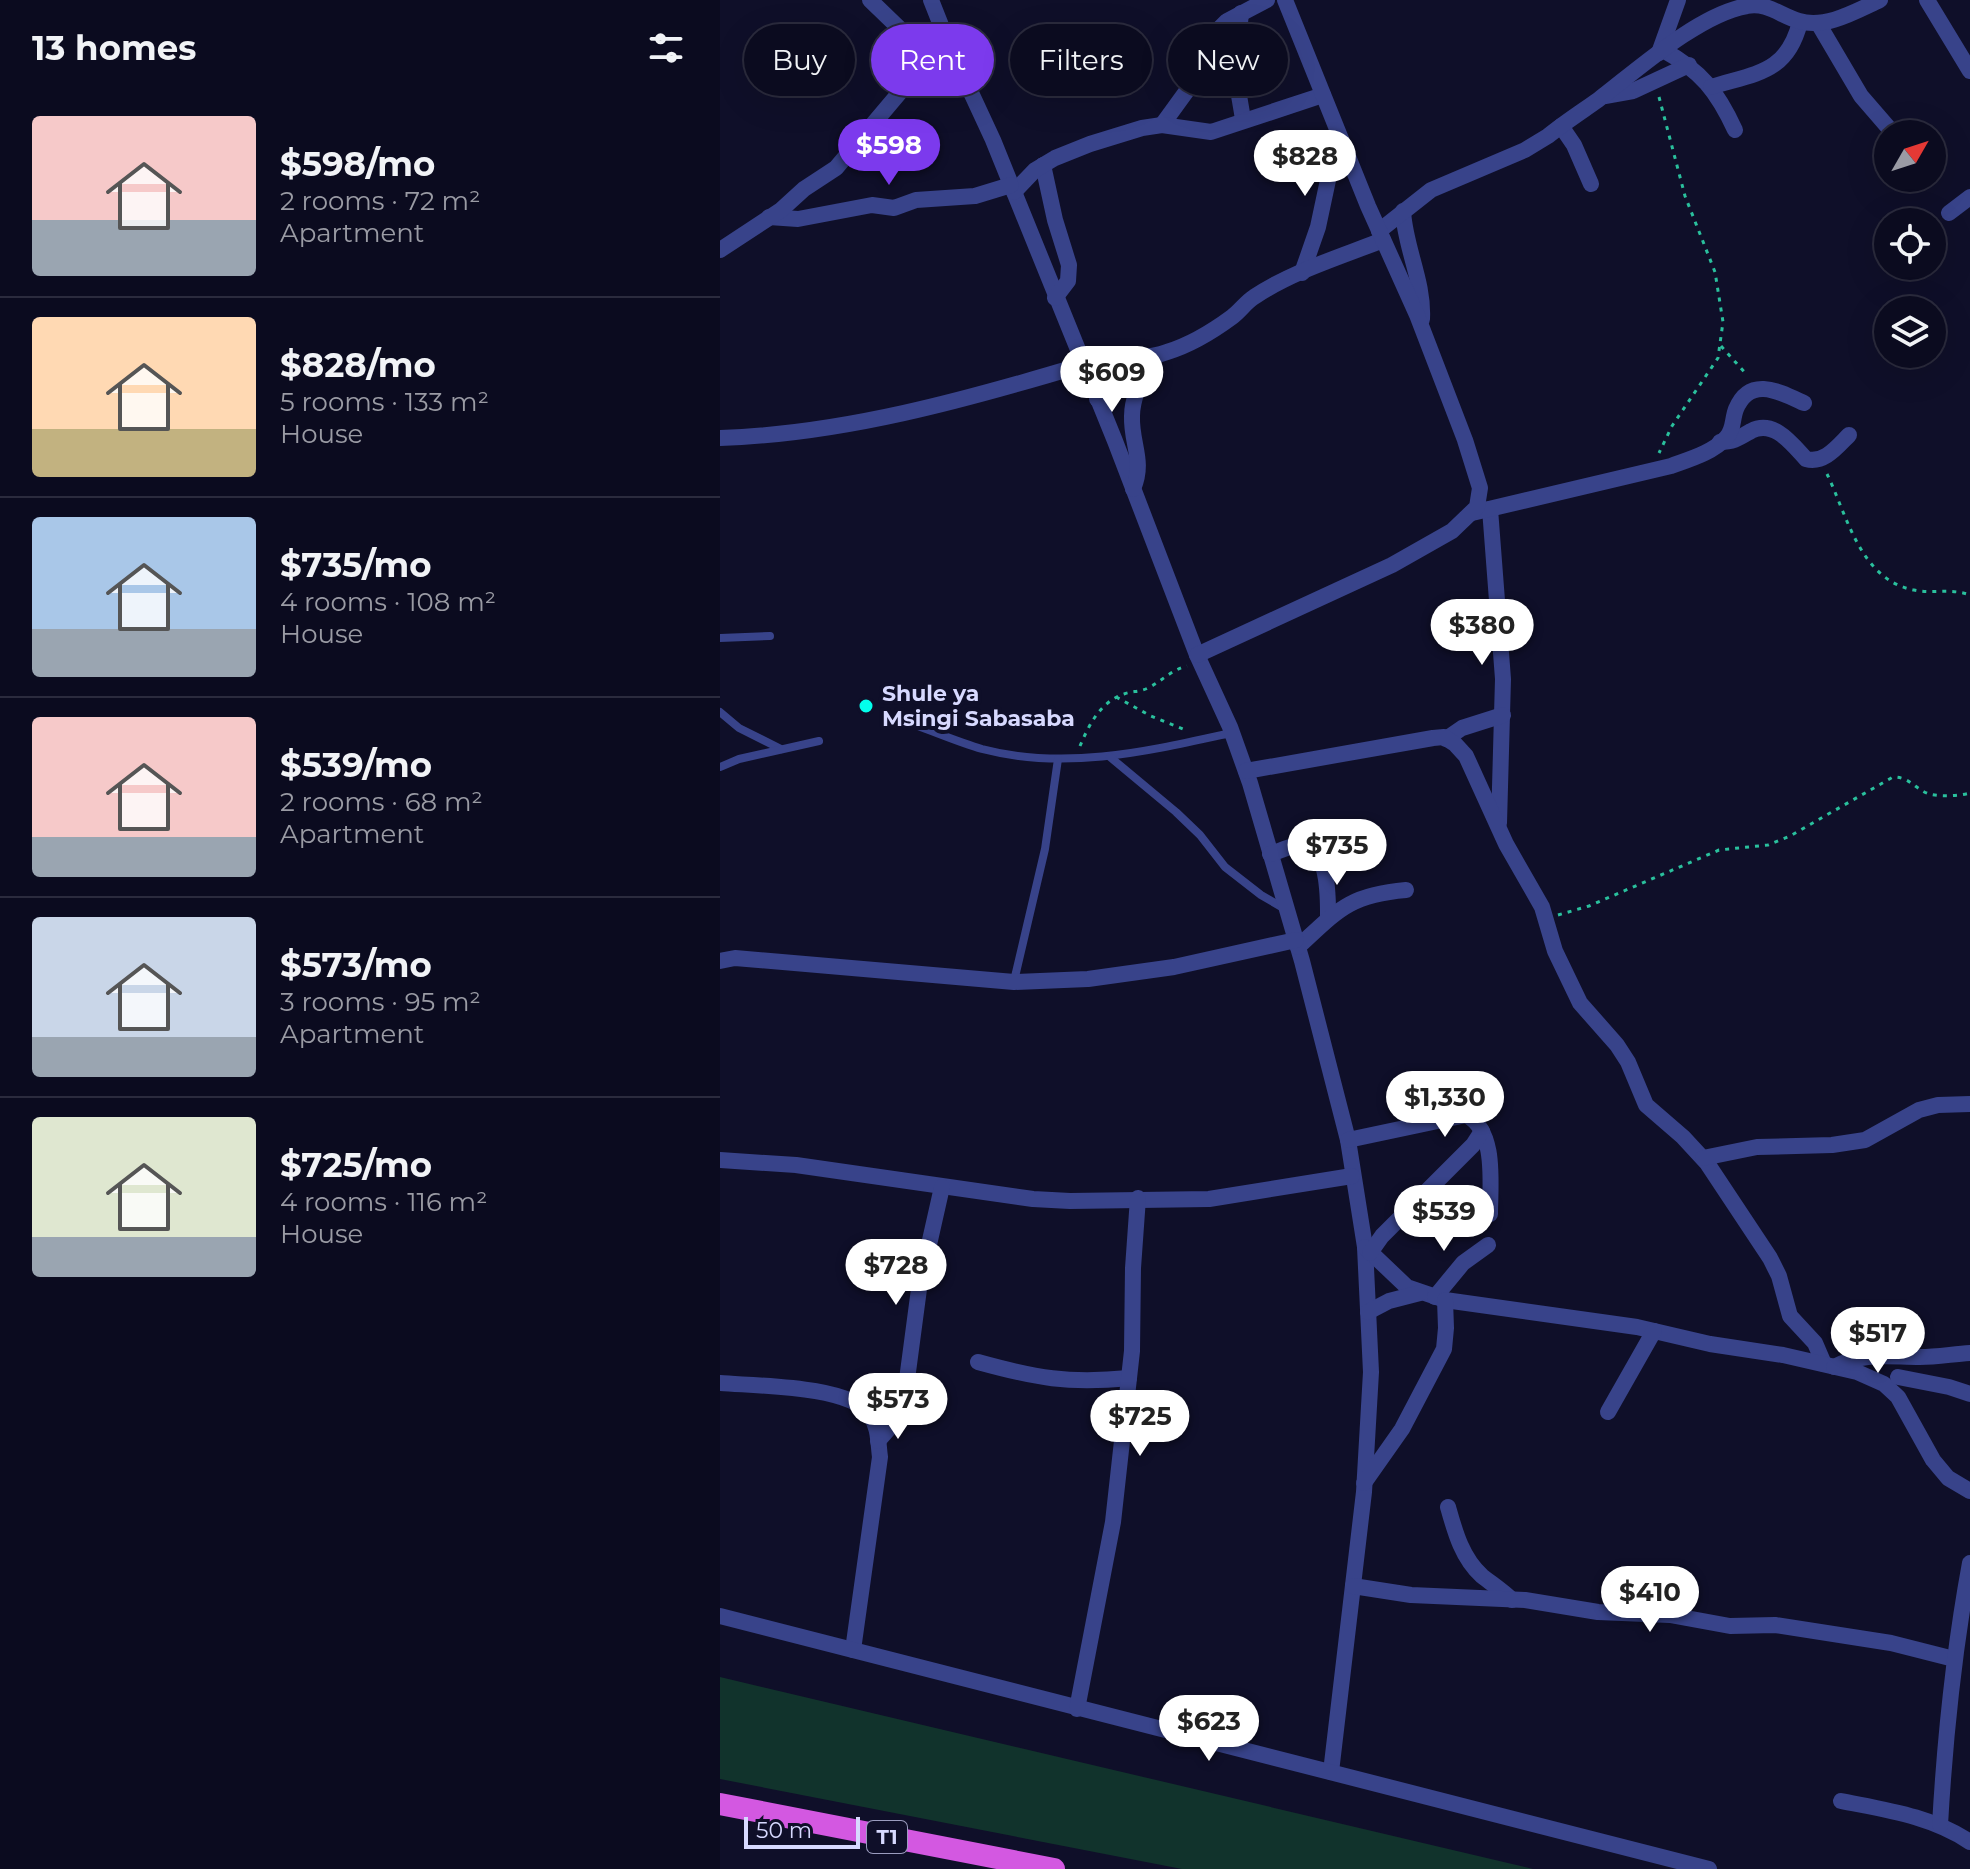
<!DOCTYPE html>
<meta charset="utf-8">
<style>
:root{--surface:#0b0b1f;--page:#19192c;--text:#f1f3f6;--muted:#9a9ba4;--line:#2b2b3d;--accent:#7c3aed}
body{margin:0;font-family:Montserrat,sans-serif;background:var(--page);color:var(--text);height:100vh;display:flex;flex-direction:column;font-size:30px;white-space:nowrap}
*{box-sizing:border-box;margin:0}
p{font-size:26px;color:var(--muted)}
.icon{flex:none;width:44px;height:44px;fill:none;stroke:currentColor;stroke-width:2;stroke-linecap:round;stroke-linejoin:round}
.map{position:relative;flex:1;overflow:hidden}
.side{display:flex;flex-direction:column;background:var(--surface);width:720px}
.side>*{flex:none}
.banner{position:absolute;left:24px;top:24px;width:760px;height:72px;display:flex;gap:16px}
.needle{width:52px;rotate:51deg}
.buttons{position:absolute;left:1154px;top:120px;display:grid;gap:16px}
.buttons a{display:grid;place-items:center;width:72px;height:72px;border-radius:50%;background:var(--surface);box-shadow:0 8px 32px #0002,0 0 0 2px var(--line);font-size:40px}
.scale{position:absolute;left:24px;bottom:20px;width:116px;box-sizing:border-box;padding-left:8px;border:4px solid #d7d9ff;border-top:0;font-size:22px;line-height:28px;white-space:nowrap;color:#d7d9ff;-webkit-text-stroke:6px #0f0f29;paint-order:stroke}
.price{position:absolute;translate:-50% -68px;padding:0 18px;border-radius:28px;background:#fff;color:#222;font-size:26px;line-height:52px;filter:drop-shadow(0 2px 4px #0008)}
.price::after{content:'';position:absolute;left:50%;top:48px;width:24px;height:18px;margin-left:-12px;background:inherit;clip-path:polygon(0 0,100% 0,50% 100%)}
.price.active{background:var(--accent);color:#fff}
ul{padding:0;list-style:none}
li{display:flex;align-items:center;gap:24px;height:200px;padding:0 32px}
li+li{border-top:2px solid var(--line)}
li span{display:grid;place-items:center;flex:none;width:224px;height:160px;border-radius:8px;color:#555}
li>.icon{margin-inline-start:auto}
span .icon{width:96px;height:96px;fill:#fffc;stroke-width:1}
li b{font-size:34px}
h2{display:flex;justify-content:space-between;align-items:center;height:96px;padding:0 32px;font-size:34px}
.pill{padding:0 28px;border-radius:36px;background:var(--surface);box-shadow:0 8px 32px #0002,0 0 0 2px var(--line);font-size:28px;line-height:72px}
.pill.active{background:var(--accent);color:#fff}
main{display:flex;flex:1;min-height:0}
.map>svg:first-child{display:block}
.green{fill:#11332c}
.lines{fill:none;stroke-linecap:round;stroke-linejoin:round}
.path{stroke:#2ac09d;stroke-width:3;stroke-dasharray:4 6;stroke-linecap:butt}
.service{stroke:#38438a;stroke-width:8}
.minor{stroke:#38438a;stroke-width:16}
.trunk{stroke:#d358e1;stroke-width:22}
.poi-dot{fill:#03ffec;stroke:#0f0f29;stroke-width:3}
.labels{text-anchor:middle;stroke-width:8;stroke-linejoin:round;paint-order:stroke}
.shield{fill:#0f0f29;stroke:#9b9cbf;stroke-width:2}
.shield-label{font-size:20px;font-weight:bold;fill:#d7d9ff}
.poi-label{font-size:22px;font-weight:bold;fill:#d7d9ff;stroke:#0f0f29;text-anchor:start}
</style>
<main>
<section class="side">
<h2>13 homes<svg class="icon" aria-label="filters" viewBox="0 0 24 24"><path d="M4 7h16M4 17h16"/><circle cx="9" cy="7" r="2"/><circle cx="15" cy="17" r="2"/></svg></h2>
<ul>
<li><span style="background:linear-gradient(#f6c9c9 65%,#9aa5b1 0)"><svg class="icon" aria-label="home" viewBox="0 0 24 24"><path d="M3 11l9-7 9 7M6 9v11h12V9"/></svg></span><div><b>$598/mo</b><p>2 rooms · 72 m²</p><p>Apartment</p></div></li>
<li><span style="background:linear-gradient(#ffd9b3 70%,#c2b280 0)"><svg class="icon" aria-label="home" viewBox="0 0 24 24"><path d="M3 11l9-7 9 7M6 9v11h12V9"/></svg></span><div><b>$828/mo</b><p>5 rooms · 133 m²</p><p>House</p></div></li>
<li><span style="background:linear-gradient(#a9c7e8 70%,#9aa5b1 0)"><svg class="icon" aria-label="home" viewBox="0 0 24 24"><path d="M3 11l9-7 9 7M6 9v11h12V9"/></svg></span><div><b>$735/mo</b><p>4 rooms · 108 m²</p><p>House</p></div></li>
<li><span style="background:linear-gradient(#f6c9c9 75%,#9aa5b1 0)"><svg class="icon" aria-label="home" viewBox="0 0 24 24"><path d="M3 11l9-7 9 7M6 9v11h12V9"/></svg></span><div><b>$539/mo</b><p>2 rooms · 68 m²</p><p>Apartment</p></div></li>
<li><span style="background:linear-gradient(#c9d6e8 75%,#9aa5b1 0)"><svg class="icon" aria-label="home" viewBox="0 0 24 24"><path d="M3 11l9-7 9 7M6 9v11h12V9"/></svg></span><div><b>$573/mo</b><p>3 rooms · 95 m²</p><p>Apartment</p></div></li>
<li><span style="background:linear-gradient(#dfe7d0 75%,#9aa5b1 0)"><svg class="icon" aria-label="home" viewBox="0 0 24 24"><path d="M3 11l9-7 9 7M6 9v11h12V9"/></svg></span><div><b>$725/mo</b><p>4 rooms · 116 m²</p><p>House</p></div></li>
</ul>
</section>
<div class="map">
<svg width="1250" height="1869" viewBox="0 0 1250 1869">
<rect width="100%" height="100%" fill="#0f0f29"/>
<path class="green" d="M 0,1677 L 813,1869 L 462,1869 L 0,1779 Z"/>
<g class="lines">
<g class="path">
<path d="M 939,97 L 965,196 L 995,272 L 1003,322 L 998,358 L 952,426 L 939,453"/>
<path d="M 1001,346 L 1027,375"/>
<path d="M 1107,474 C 1127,515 1140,580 1194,590 C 1213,594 1231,588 1250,595"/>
<path d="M 396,697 L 431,716 L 468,731"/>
<path d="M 360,746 C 369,725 380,702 404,694 C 412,691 420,692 428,688 C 442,681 451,670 467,666"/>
<path d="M 838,915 L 869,906 L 999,850 L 1048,845 L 1070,836 L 1173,777 C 1190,777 1195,789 1209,794 C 1221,797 1239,796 1250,793"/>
</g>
<g class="service">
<path d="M 0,638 L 50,636"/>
<path d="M 0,712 L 19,728 L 61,749"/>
<path d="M 198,726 C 220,734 241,743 262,749 C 346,771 429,751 511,733"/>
<path d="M 390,757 L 456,812 L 480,835 L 505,867 L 541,895 L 565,909"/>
<path d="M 0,767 L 19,759 L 99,741"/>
<path d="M 294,981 L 325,849 L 338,759"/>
</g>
<g class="minor">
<path d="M 150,0 L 180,29 L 232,67"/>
<path d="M 211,0 L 228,43 L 273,140 L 395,441 L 477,655 L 510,727 L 530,783 L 582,961 L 628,1140 L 645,1247 L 651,1372 L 644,1492 L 611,1772"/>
<path d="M 1207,0 L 1250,71"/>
<path d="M 521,13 L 515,72 L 523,119"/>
<path d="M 1098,23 L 1141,96 L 1173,133"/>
<path d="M 943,50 C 981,71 997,91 1015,130"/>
<path d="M 939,53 L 958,0"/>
<path d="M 991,87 C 1035,73 1067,74 1080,22"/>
<path d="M 885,96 L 913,91 L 969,65"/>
<path d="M 442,125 L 479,74 L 500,28 L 507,21 L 547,0"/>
<path d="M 841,126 L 854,145 L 871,184"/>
<path d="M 323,165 L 335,220 L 349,265 L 348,281 L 335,298"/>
<path d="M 294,192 L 315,170 L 335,158 L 370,144 L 422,128 L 442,125 L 491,132 L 603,95"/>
<path d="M 683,211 C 685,248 704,281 702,319"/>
<path d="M 1229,213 L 1250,197"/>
<path d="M 49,217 L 78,219 L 152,205 L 174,208 L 196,200 L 255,196 L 291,185"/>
<path d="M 659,231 L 711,190 L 805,150 L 828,136 C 844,123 861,112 878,100 C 916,71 979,14 1027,6 C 1047,2 1061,16 1079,21 C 1106,29 1136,11 1160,0"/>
<path d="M 0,250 L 61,210 L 84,189 L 116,168 L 186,85 L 215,72 L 223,61"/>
<path d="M 582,273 L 598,227 L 618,133"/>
<path d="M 366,373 C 387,354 422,362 447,352 C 470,345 493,331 512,317 C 520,311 526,302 534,297 C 573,271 620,257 663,240"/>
<path d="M 377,399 L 392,361"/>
<path d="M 0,438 C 123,434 245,400 362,365"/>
<path d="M 1000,442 C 1014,442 1019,438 1031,431 C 1054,419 1072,444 1086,459 C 1104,464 1117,447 1129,435"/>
<path d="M 413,489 C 425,461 411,444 412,416 C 412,396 424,374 432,356"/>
<path d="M 770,509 L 783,679 L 779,823"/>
<path d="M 752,513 L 951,466 C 970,459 992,453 1006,438 C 1014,430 1012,419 1016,409 C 1030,375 1060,392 1084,403"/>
<path d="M 477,655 L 672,565 L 732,531 L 757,507 L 760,488 L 745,440 L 697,315 L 648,206 L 565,0"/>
<path d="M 726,739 L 742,728 L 783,715"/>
<path d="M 526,771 L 713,738 L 724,737 L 735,744 L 746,756 L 786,844 L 822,907 L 835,951 L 860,1003 L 897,1045 L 908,1062 L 926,1105 L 963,1137 L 987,1163 L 1050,1258 L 1059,1276 L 1070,1316 L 1095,1343 L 1104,1364"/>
<path d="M 550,854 C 558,852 566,847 575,846 C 610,839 608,898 608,919"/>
<path d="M 578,947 C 618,910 629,895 686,890"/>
<path d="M 0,961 L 15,958 L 294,982 L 368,979 L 454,967 L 576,940"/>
<path d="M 628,1140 L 746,1115 C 777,1131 770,1184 770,1214"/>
<path d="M 983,1158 L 1037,1147 L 1112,1145 L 1145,1140 L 1199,1110 L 1218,1105 L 1250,1104"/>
<path d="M 0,1160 L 76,1165 L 313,1199 L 350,1201 L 489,1199 L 632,1176"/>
<path d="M 645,1247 L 687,1287 L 725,1300 L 917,1327 L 990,1344 L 1063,1355 L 1137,1372 L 1164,1384 L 1178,1397 L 1213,1460 L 1228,1478 L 1250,1491"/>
<path d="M 650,1253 L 662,1236 L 753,1145 L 762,1131"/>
<path d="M 715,1297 L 743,1263 L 768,1245"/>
<path d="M 648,1312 L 669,1301 L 700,1293"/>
<path d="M 258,1362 C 316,1378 348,1384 409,1378"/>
<path d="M 1114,1367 C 1143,1352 1169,1357 1200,1357 C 1217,1357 1233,1354 1250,1353"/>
<path d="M 1178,1377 L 1229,1387 L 1250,1394"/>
<path d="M 0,1383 C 34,1386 130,1385 150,1415 C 159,1427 158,1443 160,1457 L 133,1650"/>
<path d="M 888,1412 L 934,1331"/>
<path d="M 158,1441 L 180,1416 L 184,1402 L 199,1289 L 222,1187"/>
<path d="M 644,1483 L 682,1429 L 724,1349 L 726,1328 L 725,1300"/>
<path d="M 728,1507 C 735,1532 742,1558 762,1576 C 772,1584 783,1591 792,1600"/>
<path d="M 633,1586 L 691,1595 L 805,1600 L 878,1612 L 950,1615 L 1010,1626 L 1055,1625 L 1171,1643 L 1234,1659"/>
<path d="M 0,1616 L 989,1869"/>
<path d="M 357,1709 L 393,1522 L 412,1351 L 413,1268 L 418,1198"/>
<path d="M 1121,1801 C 1166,1810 1211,1816 1250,1842"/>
<path d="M 1220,1825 C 1225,1737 1234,1650 1250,1563"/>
</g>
<path class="trunk" d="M 0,1804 L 334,1869"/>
</g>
<circle class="poi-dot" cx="146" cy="706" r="8"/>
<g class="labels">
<rect class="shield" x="147" y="1821" width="40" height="32" rx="6"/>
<g class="shield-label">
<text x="167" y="1844">T1</text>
</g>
<g class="poi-label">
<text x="162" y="701">Shule ya<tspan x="162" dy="25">Msingi Sabasaba</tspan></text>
</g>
</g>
</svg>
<div class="buttons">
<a><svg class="needle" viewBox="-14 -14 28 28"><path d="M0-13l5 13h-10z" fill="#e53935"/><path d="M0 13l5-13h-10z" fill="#9a9ba4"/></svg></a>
<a><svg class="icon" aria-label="locate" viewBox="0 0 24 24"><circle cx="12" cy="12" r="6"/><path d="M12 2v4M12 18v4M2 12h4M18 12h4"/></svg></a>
<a><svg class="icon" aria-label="layers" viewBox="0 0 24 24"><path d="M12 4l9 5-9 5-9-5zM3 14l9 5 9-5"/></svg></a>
</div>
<div class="scale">50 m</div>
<b class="price active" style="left:169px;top:187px">$598</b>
<b class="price" style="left:585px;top:198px">$828</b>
<b class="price" style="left:392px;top:414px">$609</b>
<b class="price" style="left:762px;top:667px">$380</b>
<b class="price" style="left:617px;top:887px">$735</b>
<b class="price" style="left:725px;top:1139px">$1,330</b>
<b class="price" style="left:724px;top:1253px">$539</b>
<b class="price" style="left:176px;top:1307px">$728</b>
<b class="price" style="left:1158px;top:1375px">$517</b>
<b class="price" style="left:178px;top:1441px">$573</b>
<b class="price" style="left:420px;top:1458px">$725</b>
<b class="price" style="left:930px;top:1634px">$410</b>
<b class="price" style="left:489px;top:1763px">$623</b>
<div class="banner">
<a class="pill">Buy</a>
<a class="pill active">Rent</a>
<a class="pill">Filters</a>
<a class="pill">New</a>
</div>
</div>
</main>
